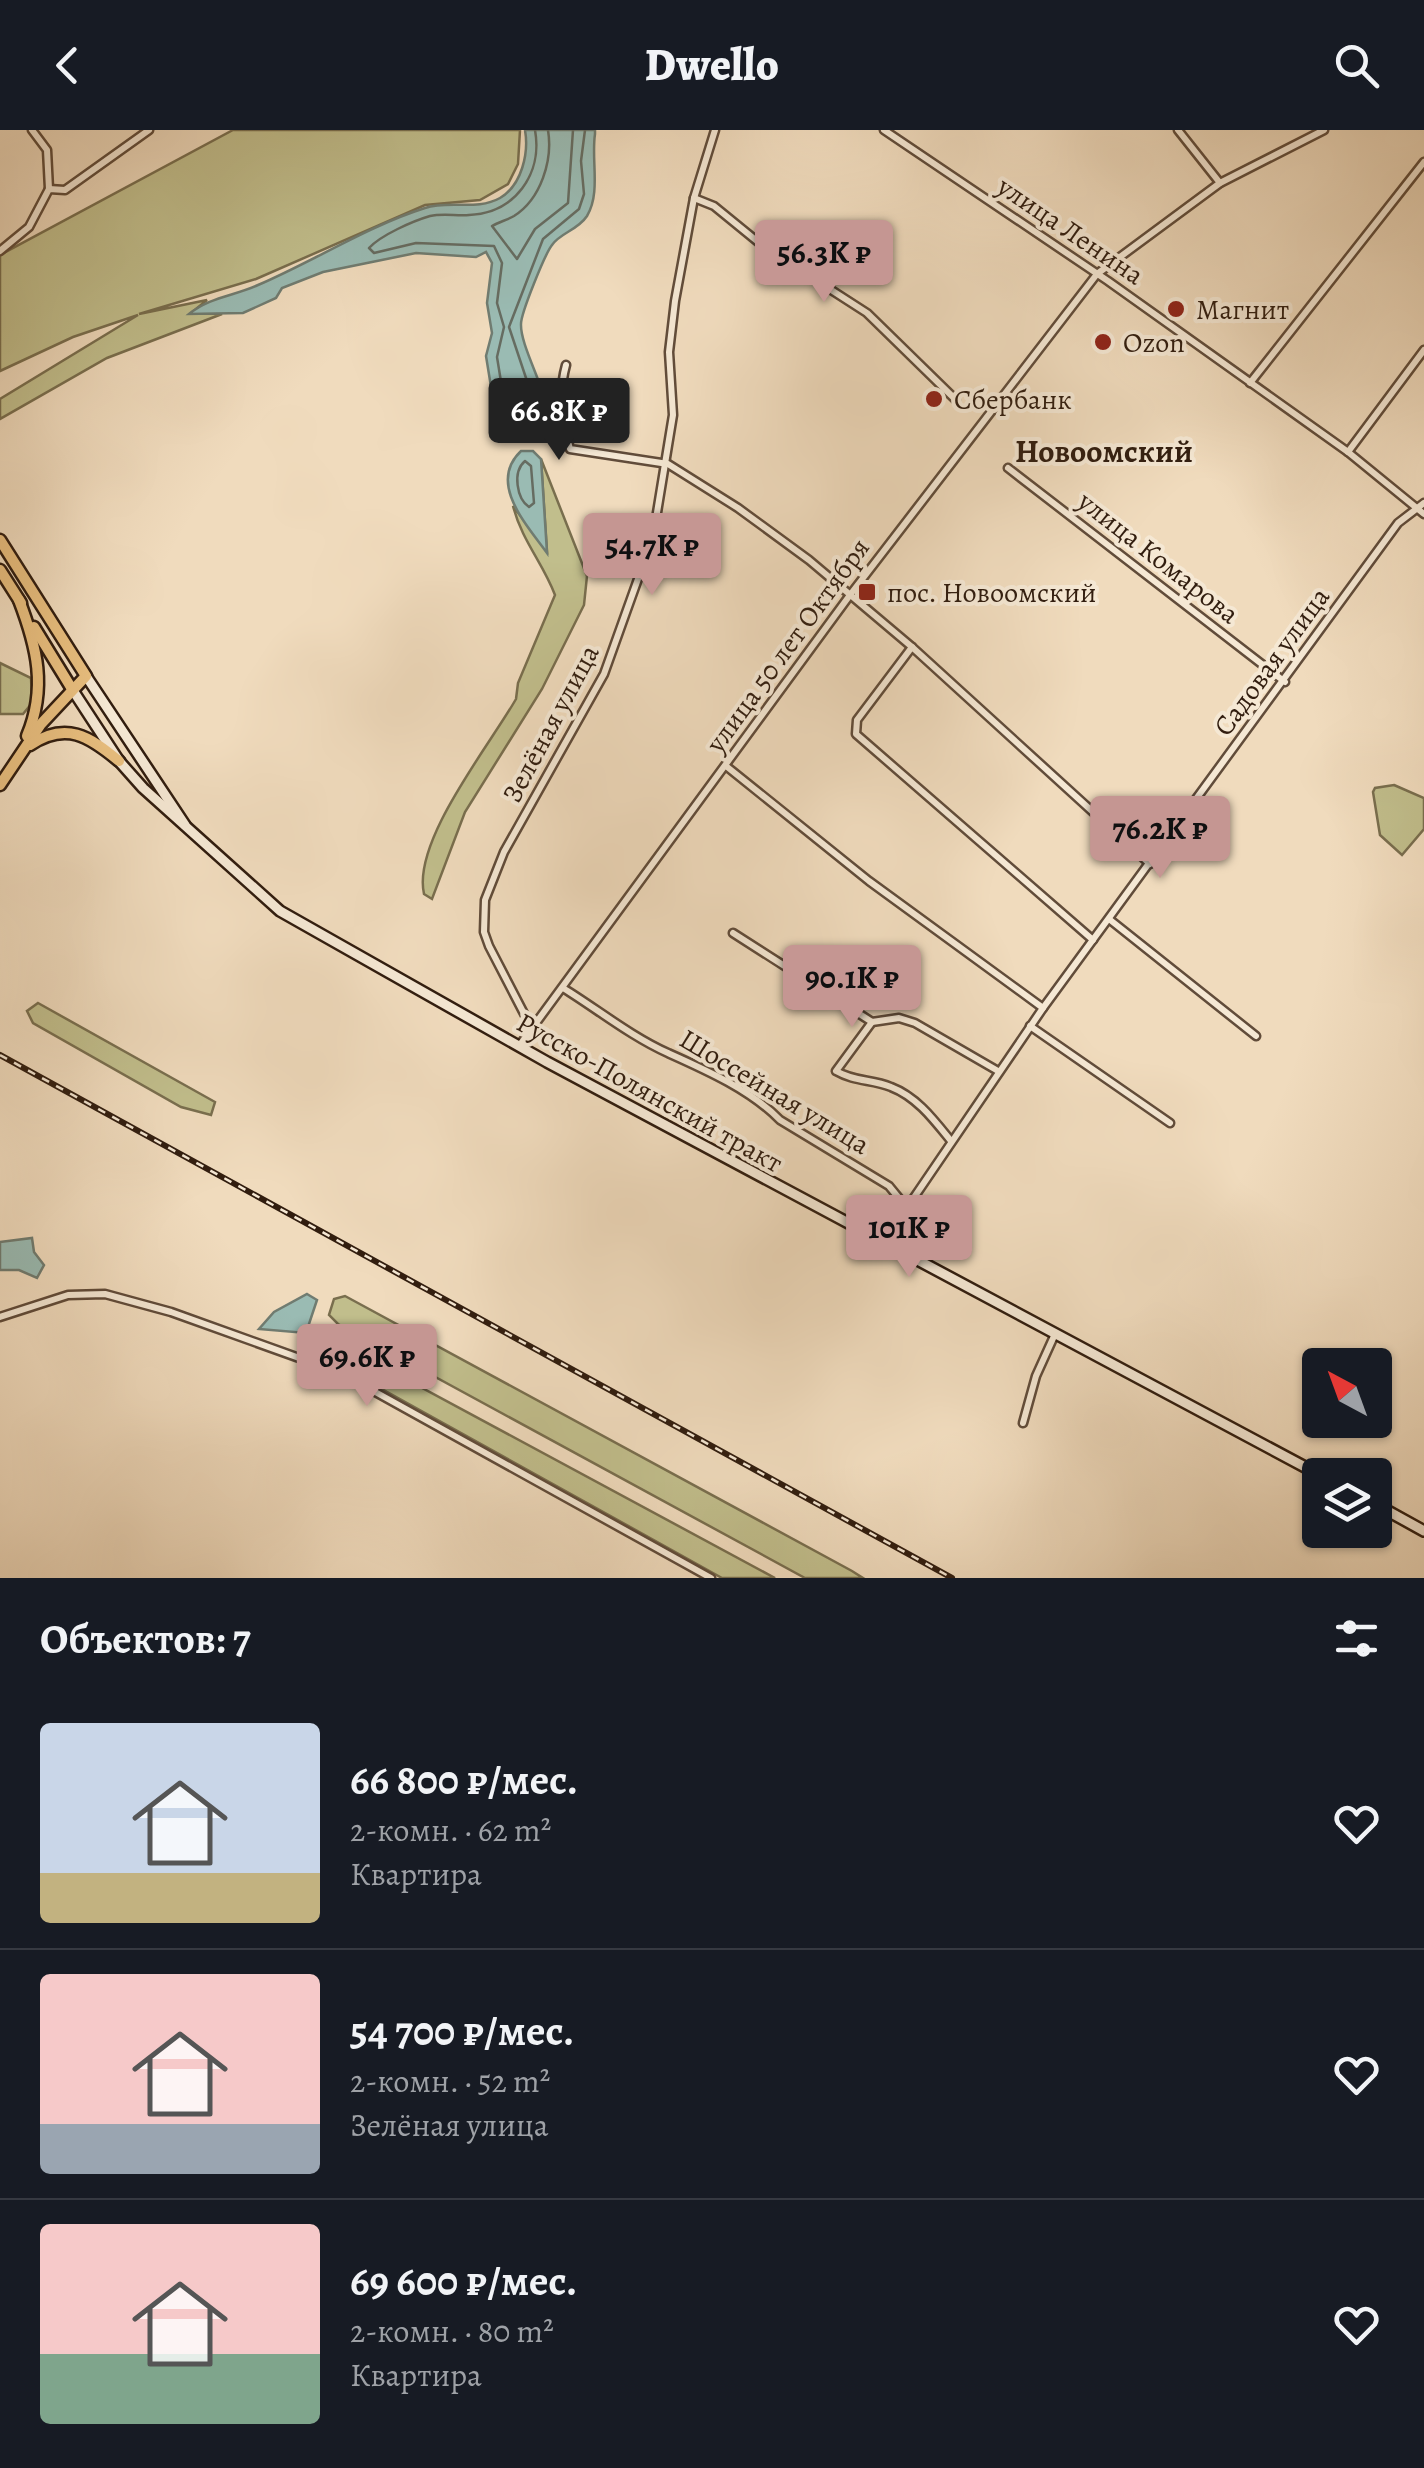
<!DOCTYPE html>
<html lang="ru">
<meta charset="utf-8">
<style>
:root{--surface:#171b24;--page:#20242c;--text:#f1f3f6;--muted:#9ea1a6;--line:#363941;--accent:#c59692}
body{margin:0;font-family:Alegreya,serif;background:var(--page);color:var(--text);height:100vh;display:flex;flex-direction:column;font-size:38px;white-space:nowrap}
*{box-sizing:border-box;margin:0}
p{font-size:32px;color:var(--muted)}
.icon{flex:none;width:55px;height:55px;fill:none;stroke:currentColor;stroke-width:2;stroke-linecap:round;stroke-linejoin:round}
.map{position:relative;height:1448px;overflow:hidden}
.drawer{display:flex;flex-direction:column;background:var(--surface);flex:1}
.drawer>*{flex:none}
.needle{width:65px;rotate:319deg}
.controls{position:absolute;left:1302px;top:1218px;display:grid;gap:20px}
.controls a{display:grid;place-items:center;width:90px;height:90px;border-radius:10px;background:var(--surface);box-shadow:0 2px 8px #0004;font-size:50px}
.price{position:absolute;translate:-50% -85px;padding:0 22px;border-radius:10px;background:var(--accent);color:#111;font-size:32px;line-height:65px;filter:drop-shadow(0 2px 5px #0008)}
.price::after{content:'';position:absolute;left:50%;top:60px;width:30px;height:22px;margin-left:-15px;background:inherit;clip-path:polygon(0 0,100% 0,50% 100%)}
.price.on{background:#222;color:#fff}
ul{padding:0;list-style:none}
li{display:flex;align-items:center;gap:30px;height:250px;padding:0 40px}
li+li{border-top:2px solid var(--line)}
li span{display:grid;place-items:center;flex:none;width:280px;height:200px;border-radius:10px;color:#555}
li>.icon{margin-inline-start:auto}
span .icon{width:120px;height:120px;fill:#fffc;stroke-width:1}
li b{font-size:42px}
h2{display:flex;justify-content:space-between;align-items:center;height:120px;padding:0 40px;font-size:42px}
header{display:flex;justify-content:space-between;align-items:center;height:130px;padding:0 40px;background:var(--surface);font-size:45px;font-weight:800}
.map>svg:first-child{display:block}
.green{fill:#c1be8c;stroke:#796e4e;stroke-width:2.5}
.water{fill:#9abbb3;stroke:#707c71;stroke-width:2.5}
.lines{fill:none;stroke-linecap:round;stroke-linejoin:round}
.shore{stroke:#666c61;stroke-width:2.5}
.street-casing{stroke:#614c3a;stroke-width:11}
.secondary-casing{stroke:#311d0f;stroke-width:14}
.primary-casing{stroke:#311d0f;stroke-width:15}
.street{stroke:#f5e8d4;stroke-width:6}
.secondary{stroke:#f5e8d4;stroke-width:9}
.primary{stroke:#e8be7e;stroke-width:10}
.rail-casing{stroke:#311d0f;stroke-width:6}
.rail{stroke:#f5e8d4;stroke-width:2.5;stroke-dasharray:8;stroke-linecap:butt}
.poi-dot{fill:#8f2418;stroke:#f5e8d4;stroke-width:4}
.labels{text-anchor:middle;stroke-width:8;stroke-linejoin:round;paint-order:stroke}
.street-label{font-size:28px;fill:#311d0f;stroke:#f5e8d4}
.poi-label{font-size:28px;fill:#311d0f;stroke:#f5e8d4;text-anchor:start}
.quarter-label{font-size:32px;font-weight:bold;fill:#311d0f;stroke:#f5e8d4}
</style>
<header><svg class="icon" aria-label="back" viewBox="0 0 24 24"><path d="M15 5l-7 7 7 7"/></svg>Dwello<svg class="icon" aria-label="search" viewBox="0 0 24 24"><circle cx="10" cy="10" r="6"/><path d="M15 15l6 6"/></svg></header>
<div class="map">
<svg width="1424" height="1448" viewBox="0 0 1424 1448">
<rect width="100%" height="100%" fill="#f0dbbd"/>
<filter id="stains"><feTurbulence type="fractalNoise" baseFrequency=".002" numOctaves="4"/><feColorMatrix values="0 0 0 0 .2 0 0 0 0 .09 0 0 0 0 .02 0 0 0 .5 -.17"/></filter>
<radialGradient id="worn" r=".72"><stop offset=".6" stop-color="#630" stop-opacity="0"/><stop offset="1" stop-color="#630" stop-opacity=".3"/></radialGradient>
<g class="green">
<path d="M 233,0 L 520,0 L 518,34 L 508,54 L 480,70 L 425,75 L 256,149 L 139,184 L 207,170 L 191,183 L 222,184 L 107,228 L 0,289 L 0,269 L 138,185 L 73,207 L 0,241 L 0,125 Z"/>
<path d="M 541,329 L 587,446 L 584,475 L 542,559 L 465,682 L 432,769 L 424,764 C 412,711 490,615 516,569 L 518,553 L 555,465 C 543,433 522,411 513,376 L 547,421 Z"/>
<path d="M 0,533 L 31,548 L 32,573 L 23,584 L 0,584 Z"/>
<path d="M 1394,655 L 1424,668 L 1424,699 L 1402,725 L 1380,705 L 1373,662 L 1375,658 Z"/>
<path d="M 38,873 L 215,972 L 211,985 L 181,977 L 33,893 L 27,881 Z"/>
<path d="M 345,1166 L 852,1441 L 863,1448 L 805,1448 L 338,1194 L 329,1185 L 334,1169 Z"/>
<path d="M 335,1211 L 775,1448 L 722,1448 L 344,1238 L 327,1227 Z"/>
</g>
<g class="water">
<path d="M 525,0 L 595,0 L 595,4 C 591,30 601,63 587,86 C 578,100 560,103 552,115 C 545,124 521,183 521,194 C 520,222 561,281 544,303 L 511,294 L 493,269 L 486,226 L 492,203 L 487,173 L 492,133 L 486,122 L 476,127 L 416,123 L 323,142 L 282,158 L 276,168 L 243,183 L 189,184 C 210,167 234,166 258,155 C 314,131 368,96 425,78 C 449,70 477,81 500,68 C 522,55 529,23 525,0 Z"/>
<path d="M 521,321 L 533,321 L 541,329 L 547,423 C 527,395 487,353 521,321 Z"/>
<path d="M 32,1108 L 34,1122 L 44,1135 L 37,1148 L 19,1140 L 0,1140 L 0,1112 Z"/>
<path d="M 307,1164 L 317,1170 L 306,1203 L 259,1199 L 274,1182 Z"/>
</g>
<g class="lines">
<g class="shore">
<path d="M 535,0 C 543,44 515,83 469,85 C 456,86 443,83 430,86 C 413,91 381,105 369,118 L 374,123 L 416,113 L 494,116 L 502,133 L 497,173 L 504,197 L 497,227 L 503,264 L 517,285 L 533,291 L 538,284 L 509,197 L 543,109 L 579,79 L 584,64 L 581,31 L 585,0"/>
<path d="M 548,0 C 553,30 541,69 514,86 C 507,90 499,92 492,96 L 517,129 L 535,99 L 568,73 L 573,0"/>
<path d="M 525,331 L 531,336 L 534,373 L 529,377 C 517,369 512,342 525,331 Z"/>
</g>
<defs>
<g id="street">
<path d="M 32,0 L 47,20 L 49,59"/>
<path d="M 884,0 L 1108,151 L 1348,322 L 1424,384"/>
<path d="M 1178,0 L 1220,53"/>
<path d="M 694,68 L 714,76 L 763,116 L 867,183 L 956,270"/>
<path d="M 0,121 L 29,97 L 49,59 L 65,60 L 149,0"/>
<path d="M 566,235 C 558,264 562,290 570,319 L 668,334 L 738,378 L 809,430 L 912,517 L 1150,734"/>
<path d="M 1250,253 L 1424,32"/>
<path d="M 1348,322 L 1424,220"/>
<path d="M 1008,338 L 1285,552"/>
<path d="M 912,517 L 857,590 L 856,604 L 1093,810"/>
<path d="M 726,636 L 869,751 L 1043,878"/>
<path d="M 1109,789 L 1256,906"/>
<path d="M 733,803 L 872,892 L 899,888 L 915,893 L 998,941"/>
<path d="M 563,858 C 597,879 632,907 668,923 C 706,940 751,960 780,990 L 889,1056 L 907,1078"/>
<path d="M 872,892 L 836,941 C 855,952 872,949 891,957 C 917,967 934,990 951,1011"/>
<path d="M 1030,896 L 1170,993"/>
<path d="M 532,899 L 489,816 L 484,802 L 485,770 L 504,722 L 604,544 L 653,407 L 673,285 L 669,222 L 675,171 L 694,68 L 715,0"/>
<path d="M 519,916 L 850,465 L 1097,144 L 1220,53 L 1324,0"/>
<path d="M 883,1113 L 1043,878 L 1398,393 L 1424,373"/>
<path d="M 0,1187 L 68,1165 L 105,1164 L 171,1182 L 341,1243 L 711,1448"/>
<path d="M 1023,1293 L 1036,1246 L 1055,1204"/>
</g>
<g id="secondary">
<path d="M 86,546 L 185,695"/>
<path d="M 72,559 L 119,631 L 143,658 L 280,781 L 547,932 L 1320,1345"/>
<path d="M 1375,1374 L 1424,1401"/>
</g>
<g id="primary">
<path d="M 0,410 L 86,546 L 41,594 L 0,655"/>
<path d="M 0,440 L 21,473"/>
<path d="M 19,470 C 37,517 47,558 27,606"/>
<path d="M 34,497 L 72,559"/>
<path d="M 30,615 C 66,591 89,606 119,631"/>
</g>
</defs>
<use href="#street" class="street-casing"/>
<use href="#secondary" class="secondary-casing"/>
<use href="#primary" class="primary-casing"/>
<use href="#street" class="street"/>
<use href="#secondary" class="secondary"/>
<use href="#primary" class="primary"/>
<defs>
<path id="rail" d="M 0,925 L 952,1448"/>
</defs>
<use href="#rail" class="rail-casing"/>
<use href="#rail" class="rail"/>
</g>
<g class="poi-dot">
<circle cx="1176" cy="179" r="10"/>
<circle cx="1103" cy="212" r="10"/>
<circle cx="934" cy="269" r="10"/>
<rect x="857" y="452" width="20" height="20" rx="5"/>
</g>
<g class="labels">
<g class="street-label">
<text transform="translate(1071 100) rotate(34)" y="10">улица Ленина</text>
<text transform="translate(1159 427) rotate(38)" y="10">улица Комарова</text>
<text transform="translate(787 515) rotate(-54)" y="10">улица 50 лет Октября</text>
<text transform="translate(1271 531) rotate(-54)" y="10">Садовая улица</text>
<text transform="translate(550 593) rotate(-62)" y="10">Зелёная улица</text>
<text transform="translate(775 961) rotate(31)" y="10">Шоссейная улица</text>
<text transform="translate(650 962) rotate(29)" y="10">Русско-Полянский тракт</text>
</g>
<g class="poi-label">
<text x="1196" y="189">Магнит</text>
<text x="1123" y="222">Ozon</text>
<text x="954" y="279">Сбербанк</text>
<text x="887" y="472">пос. Новоомский</text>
</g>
<g class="quarter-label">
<text x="1104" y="332">Новоомский</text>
</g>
</g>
<rect width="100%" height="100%" filter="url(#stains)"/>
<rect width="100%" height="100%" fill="url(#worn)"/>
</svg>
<div class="controls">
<a><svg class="needle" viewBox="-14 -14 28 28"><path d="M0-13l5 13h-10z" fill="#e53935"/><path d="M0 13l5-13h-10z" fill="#9ea1a6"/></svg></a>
<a><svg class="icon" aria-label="layers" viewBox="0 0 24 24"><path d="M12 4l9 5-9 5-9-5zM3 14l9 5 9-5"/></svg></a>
</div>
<b class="price" style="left:824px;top:175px">56.3K ₽</b>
<b class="price on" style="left:559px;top:333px">66.8K ₽</b>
<b class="price" style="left:652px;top:468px">54.7K ₽</b>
<b class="price" style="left:1160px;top:751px">76.2K ₽</b>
<b class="price" style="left:852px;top:900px">90.1K ₽</b>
<b class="price" style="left:909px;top:1150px">101K ₽</b>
<b class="price" style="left:367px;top:1279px">69.6K ₽</b>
</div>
<section class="drawer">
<h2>Объектов: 7<svg class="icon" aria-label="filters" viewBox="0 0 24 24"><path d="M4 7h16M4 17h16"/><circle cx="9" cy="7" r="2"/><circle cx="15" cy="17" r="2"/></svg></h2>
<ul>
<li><span style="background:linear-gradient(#c9d6e8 75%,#c2b280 0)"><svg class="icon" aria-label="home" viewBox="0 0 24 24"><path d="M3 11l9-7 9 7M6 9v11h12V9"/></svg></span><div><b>66 800 ₽/мес.</b><p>2-комн. · 62 m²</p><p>Квартира</p></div><svg class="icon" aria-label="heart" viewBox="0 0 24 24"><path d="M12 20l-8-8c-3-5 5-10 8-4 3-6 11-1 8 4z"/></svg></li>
<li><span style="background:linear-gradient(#f6c9c9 75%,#9aa5b1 0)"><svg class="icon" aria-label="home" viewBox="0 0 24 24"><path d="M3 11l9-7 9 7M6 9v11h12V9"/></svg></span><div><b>54 700 ₽/мес.</b><p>2-комн. · 52 m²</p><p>Зелёная улица</p></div><svg class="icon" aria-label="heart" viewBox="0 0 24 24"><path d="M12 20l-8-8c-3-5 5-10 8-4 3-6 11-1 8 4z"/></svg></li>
<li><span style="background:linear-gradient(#f6c9c9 65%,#7fa58c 0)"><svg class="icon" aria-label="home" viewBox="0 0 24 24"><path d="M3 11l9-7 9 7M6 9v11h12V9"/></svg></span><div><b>69 600 ₽/мес.</b><p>2-комн. · 80 m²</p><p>Квартира</p></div><svg class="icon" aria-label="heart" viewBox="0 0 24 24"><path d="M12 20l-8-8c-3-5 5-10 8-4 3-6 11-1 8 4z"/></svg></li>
</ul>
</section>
